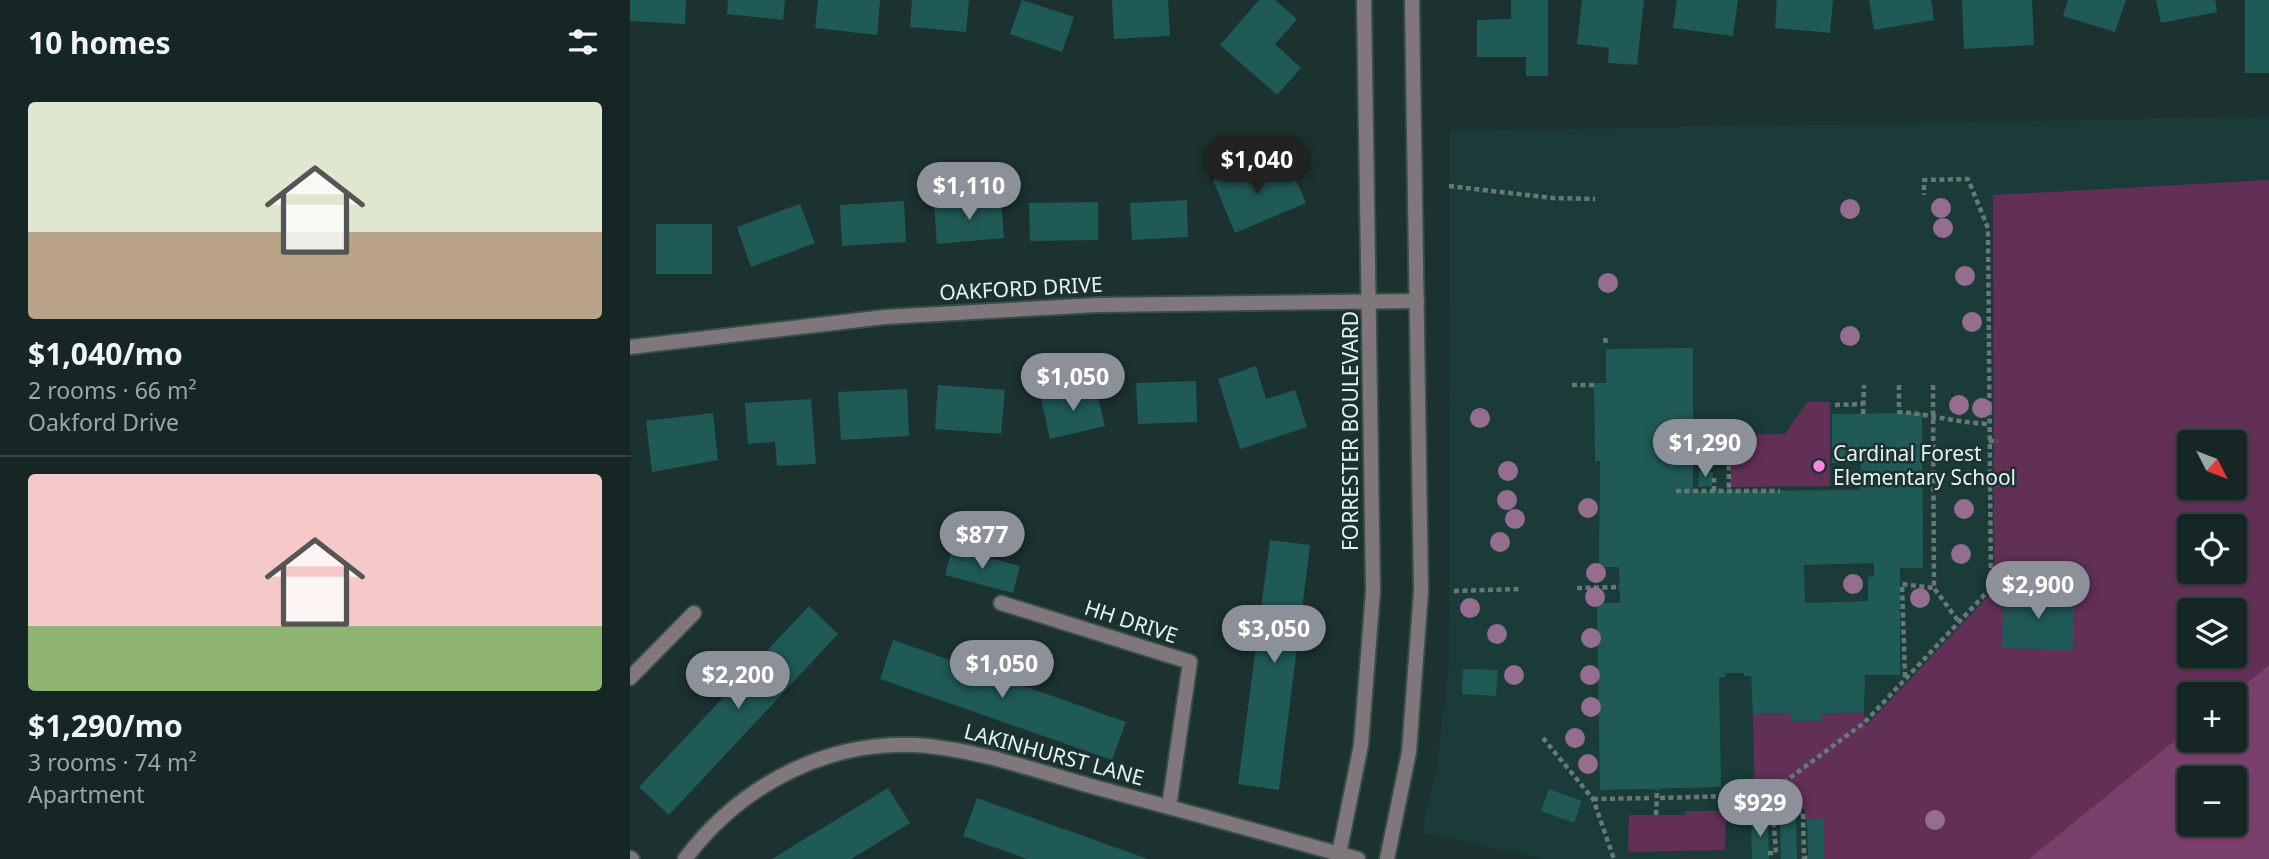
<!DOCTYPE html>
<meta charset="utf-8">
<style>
:root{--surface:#152624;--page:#1e2e2c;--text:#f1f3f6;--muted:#9da5a6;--line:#344341;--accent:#8c9099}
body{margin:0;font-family:"Noto Sans",sans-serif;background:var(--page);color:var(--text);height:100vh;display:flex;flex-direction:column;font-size:26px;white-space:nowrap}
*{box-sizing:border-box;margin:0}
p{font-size:23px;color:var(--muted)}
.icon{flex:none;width:38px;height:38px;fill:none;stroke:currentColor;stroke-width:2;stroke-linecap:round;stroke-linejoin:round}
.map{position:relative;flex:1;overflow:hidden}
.side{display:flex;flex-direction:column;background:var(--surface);width:630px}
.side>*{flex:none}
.needle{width:46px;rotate:132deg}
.buttons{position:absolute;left:1547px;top:430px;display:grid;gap:14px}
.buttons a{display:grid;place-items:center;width:70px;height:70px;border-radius:7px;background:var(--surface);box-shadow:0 2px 5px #0004,0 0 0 2px var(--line);font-size:35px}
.price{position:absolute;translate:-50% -60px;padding:0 16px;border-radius:24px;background:var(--accent);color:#fff;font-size:23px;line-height:46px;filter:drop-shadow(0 2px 4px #0008)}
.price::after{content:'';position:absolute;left:50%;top:42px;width:21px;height:16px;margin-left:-10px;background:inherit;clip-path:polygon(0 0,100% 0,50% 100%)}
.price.current{background:#222;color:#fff}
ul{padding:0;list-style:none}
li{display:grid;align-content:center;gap:14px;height:371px;padding:0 28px}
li+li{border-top:2px solid var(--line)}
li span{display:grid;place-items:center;height:217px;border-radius:7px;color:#555}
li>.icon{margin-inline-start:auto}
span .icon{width:126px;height:126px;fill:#fffc;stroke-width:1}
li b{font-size:30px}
h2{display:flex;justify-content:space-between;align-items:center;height:84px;padding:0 28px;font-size:30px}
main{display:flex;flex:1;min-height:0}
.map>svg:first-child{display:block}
.built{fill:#1a3b38;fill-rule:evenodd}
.green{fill:#623056;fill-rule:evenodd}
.forest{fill:#7a3f6b;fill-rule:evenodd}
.building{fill:#1f5a56;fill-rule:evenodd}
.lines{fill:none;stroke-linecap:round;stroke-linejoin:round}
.minor-casing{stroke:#384d4b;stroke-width:18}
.tertiary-casing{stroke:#384d4b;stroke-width:18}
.path{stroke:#667977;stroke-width:4.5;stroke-dasharray:5 3.5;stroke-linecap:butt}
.minor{stroke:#80777d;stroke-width:14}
.tertiary{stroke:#80777d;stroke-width:14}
.tree{fill:#946d8f}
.poi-dot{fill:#fe85e0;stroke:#1c3230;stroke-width:2.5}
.labels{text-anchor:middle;stroke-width:5;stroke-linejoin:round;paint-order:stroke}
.street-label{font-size:21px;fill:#e5f2f0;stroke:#1c3230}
.poi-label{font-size:21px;fill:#e5f2f0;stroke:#1c3230;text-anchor:start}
</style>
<main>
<section class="side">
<h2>10 homes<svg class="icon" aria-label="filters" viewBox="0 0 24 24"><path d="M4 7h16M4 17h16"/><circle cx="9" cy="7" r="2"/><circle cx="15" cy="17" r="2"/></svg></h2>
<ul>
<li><span style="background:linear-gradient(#dfe7d0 60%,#b9a48a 0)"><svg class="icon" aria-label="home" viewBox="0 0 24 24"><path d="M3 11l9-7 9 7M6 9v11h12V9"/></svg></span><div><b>$1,040/mo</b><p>2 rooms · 66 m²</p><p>Oakford Drive</p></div></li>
<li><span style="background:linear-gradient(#f6c9c9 70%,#8fb573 0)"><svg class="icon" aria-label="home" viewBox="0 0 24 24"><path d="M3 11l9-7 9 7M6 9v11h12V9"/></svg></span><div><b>$1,290/mo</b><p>3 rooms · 74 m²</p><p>Apartment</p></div></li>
</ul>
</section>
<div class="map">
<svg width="1639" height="859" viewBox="0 0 1639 859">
<rect width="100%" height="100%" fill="#1c3230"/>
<path class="built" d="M 1639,117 L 1639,665 L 1559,695 L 1399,859 L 918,859 L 792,833 L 807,763 L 819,664 L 820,131 ZM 1559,443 L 1605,443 L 1605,488 L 1559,488 ZM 1559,527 L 1605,527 L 1605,572 L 1559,572 ZM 1559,611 L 1605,611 L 1605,656 L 1559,656 Z"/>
<g class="green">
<path d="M 1639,180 L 1639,859 L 1194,859 L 1194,820 L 1175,820 L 1175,809 L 1147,809 L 1147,820 L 1125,820 L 1123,714 L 1161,713 L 1162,721 L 1191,721 L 1191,714 L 1234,712 L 1236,726 L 1364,590 L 1363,195 ZM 1559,443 L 1605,443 L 1605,488 L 1559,488 ZM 1559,527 L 1605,527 L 1605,572 L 1559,572 ZM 1559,611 L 1605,611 L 1605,656 L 1559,656 ZM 1559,695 L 1605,695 L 1605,740 L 1559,740 ZM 1559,779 L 1605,779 L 1605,824 L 1559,824 Z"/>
<path d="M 1177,402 L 1200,402 L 1200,486 L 1101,487 L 1101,435 L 1155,434 Z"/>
<path d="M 1055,811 L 1096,811 L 1095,850 L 998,852 L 999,815 L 1055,815 Z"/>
</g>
<path class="forest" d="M 1639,665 L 1639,859 L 1399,859 L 1559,729 L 1559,740 L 1605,740 L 1605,695 L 1602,695 ZM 1559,779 L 1605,779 L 1605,824 L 1559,824 Z"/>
<g class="building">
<path d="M 0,0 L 56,0 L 55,24 L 0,21 Z"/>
<path d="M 98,0 L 155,0 L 153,20 L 97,14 Z"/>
<path d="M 188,0 L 250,0 L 247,35 L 185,28 Z"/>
<path d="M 282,0 L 339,0 L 336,32 L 280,27 Z"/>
<path d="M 392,0 L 444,17 L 432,52 L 380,34 Z"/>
<path d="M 482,0 L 538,0 L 540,36 L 484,39 Z"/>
<path d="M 629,0 L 645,0 L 667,19 L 645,44 L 671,68 L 647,95 L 590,45 Z"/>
<path d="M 881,0 L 918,0 L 918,76 L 896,76 L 896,57 L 847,57 L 847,20 L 881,19 Z"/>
<path d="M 952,0 L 1014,0 L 1007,65 L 978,63 L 979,48 L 947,44 Z"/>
<path d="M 1047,0 L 1108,0 L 1103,36 L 1043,28 Z"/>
<path d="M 1147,0 L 1203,0 L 1200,33 L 1145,28 Z"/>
<path d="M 1239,0 L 1301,0 L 1304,20 L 1244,30 Z"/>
<path d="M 1332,0 L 1402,0 L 1404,45 L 1334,49 Z"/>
<path d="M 1438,0 L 1496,0 L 1485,32 L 1433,16 Z"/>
<path d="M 1526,0 L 1585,0 L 1587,12 L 1531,23 Z"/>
<rect x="1615" y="0" width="24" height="73"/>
<path d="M 628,161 L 636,180 L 661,169 L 676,203 L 605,233 L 583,180 Z"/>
<path d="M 371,199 L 374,238 L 307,244 L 304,205 Z"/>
<path d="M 557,200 L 558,237 L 502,240 L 500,203 Z"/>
<path d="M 274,201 L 276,242 L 212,246 L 210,205 Z"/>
<path d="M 468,202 L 468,240 L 400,241 L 399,203 Z"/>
<path d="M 170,204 L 185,243 L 121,267 L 107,227 Z"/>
<rect x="26" y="224" width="56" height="50"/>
<path d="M 1063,348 L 1063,491 L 1230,490 L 1231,463 L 1202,463 L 1202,414 L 1292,413 L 1293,568 L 1270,568 L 1270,675 L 1235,675 L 1234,712 L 1191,714 L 1191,721 L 1161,721 L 1161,713 L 1123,714 L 1121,676 L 1114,676 L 1114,673 L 1095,673 L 1096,677 L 1089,678 L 1091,787 L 970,790 L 967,603 L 990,603 L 990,587 L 989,567 L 969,567 L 970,461 L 965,461 L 964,383 L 976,383 L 976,349 ZM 1244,563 L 1244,576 L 1238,577 L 1238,601 L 1175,603 L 1174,565 Z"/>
<path d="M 626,366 L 636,399 L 665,390 L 677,427 L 610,449 L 588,379 Z"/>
<path d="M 566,381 L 567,422 L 508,424 L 506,383 Z"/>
<path d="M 308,385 L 375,390 L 371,434 L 305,429 Z"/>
<path d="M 465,386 L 475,426 L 420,439 L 411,399 Z"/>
<path d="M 277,389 L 279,436 L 211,440 L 208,392 Z"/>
<path d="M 181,399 L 186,464 L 147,466 L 145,442 L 118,444 L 115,403 Z"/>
<path d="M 83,413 L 88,460 L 22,472 L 16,421 Z"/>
<path d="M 1069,471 L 1083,472 L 1082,486 L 1068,487 Z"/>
<path d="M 640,540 L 680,545 L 649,790 L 608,784 Z"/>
<path d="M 322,548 L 390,566 L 383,593 L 315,575 Z"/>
<path d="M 1374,593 L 1444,594 L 1443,650 L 1372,648 Z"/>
<path d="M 179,606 L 208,634 L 39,815 L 9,787 Z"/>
<path d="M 263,640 L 496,722 L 482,760 L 250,679 Z"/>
<path d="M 833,669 L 868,670 L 866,696 L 832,694 Z"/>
<path d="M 258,788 L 280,823 L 221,859 L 142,859 Z"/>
<path d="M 919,789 L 952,801 L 944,823 L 911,811 Z"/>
<path d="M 347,798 L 518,859 L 397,859 L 333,836 Z"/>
<path d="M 1150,819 L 1166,819 L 1167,859 L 1151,859 Z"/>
<path d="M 1194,819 L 1194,859 L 1178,859 L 1177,820 Z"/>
<path d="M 1121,820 L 1138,820 L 1139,859 L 1122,859 Z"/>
</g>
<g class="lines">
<defs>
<g id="minor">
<path d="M 0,347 L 255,317 L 467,305 L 787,301"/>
<path d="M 371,603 L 560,662 L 539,807"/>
<path d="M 0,678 L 64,613"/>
<path d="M 0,858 L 2,859"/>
<path d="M 55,859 C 112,783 202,737 298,746 C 355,752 413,773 468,788 C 555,811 641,835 728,859"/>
</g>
<g id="tertiary">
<path d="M 708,859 L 731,745 L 743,591 L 734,0"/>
<path d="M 757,859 L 779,752 L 791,591 L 782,0"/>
</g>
</defs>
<use href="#minor" class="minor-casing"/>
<use href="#tertiary" class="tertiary-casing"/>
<g class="path">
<path d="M 819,186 L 923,198 L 965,199"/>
<path d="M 975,338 L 976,344"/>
<path d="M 942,385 L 964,385"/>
<path d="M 1269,385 L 1269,412 C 1300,414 1328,423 1359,424"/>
<path d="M 1303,385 L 1304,588 L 1329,622"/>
<path d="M 1205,405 L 1233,404"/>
<path d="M 1233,414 L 1234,385"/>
<path d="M 1098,423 L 1099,491"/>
<path d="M 1359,441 L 1368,441"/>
<path d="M 1046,491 L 1150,491"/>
<path d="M 1084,491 L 1084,478"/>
<path d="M 947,588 L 990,587"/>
<path d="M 824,591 L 892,589"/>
<path d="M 1275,677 L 1272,584 L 1304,588"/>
<path d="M 1235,722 L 1361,588 L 1358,228 L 1338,179 L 1294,180 L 1294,195"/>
<path d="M 913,738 L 963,799 L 984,859"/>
<path d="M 1137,795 L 1143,813 L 1173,812 L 1174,858 L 1178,858"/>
<path d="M 1030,798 L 1137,795 L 1235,722"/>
<path d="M 963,799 L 1022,798"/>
<path d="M 1026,815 L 1027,789"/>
<path d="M 1138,853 L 1146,853 L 1143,813"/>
</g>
<use href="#minor" class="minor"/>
<use href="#tertiary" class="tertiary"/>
</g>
<g class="tree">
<circle cx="1311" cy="208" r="10"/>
<circle cx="1220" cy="209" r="10"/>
<circle cx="1313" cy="228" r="10"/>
<circle cx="1335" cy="276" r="10"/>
<circle cx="978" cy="283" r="10"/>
<circle cx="1342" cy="322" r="10"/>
<circle cx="1220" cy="336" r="10"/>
<circle cx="1329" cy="405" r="10"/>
<circle cx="1352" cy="408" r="10"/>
<circle cx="850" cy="418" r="10"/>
<circle cx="878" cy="471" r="10"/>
<circle cx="877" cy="500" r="10"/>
<circle cx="958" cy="508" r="10"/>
<circle cx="1334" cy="509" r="10"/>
<circle cx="885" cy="519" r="10"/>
<circle cx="870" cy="542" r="10"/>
<circle cx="1331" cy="554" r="10"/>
<circle cx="966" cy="573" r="10"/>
<circle cx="1223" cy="584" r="10"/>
<circle cx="965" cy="597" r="10"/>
<circle cx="1290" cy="598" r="10"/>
<circle cx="840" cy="608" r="10"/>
<circle cx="867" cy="634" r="10"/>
<circle cx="961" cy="638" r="10"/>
<circle cx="884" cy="675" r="10"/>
<circle cx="960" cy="675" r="10"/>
<circle cx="961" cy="707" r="10"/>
<circle cx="945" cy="738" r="10"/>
<circle cx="958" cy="764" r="10"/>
<circle cx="1305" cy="820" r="10"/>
</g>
<circle class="poi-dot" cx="1189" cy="466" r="7"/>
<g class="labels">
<g class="street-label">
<text transform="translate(391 289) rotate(-3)" y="7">OAKFORD DRIVE</text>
<text transform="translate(721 431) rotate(-90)" y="7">FORRESTER BOULEVARD</text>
<text transform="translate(501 622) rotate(18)" y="7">HH DRIVE</text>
<text transform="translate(424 755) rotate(15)" y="7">LAKINHURST LANE</text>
</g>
<g class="poi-label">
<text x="1203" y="461">Cardinal Forest<tspan x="1203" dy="24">Elementary School</tspan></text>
</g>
</g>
</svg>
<div class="buttons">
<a><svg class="needle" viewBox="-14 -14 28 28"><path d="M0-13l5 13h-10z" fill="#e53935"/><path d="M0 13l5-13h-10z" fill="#9da5a6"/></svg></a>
<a><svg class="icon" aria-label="locate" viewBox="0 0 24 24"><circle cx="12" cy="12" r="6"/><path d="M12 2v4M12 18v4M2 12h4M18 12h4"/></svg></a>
<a><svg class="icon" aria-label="layers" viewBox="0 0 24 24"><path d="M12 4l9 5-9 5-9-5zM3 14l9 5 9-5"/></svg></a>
<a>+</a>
<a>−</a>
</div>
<b class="price current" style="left:627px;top:196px">$1,040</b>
<b class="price" style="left:339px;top:222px">$1,110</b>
<b class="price" style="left:443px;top:413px">$1,050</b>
<b class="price" style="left:1075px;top:479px">$1,290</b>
<b class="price" style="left:352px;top:571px">$877</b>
<b class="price" style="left:1408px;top:621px">$2,900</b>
<b class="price" style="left:644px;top:665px">$3,050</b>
<b class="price" style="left:372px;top:700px">$1,050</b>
<b class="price" style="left:108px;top:711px">$2,200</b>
<b class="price" style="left:1130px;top:839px">$929</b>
</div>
</main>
